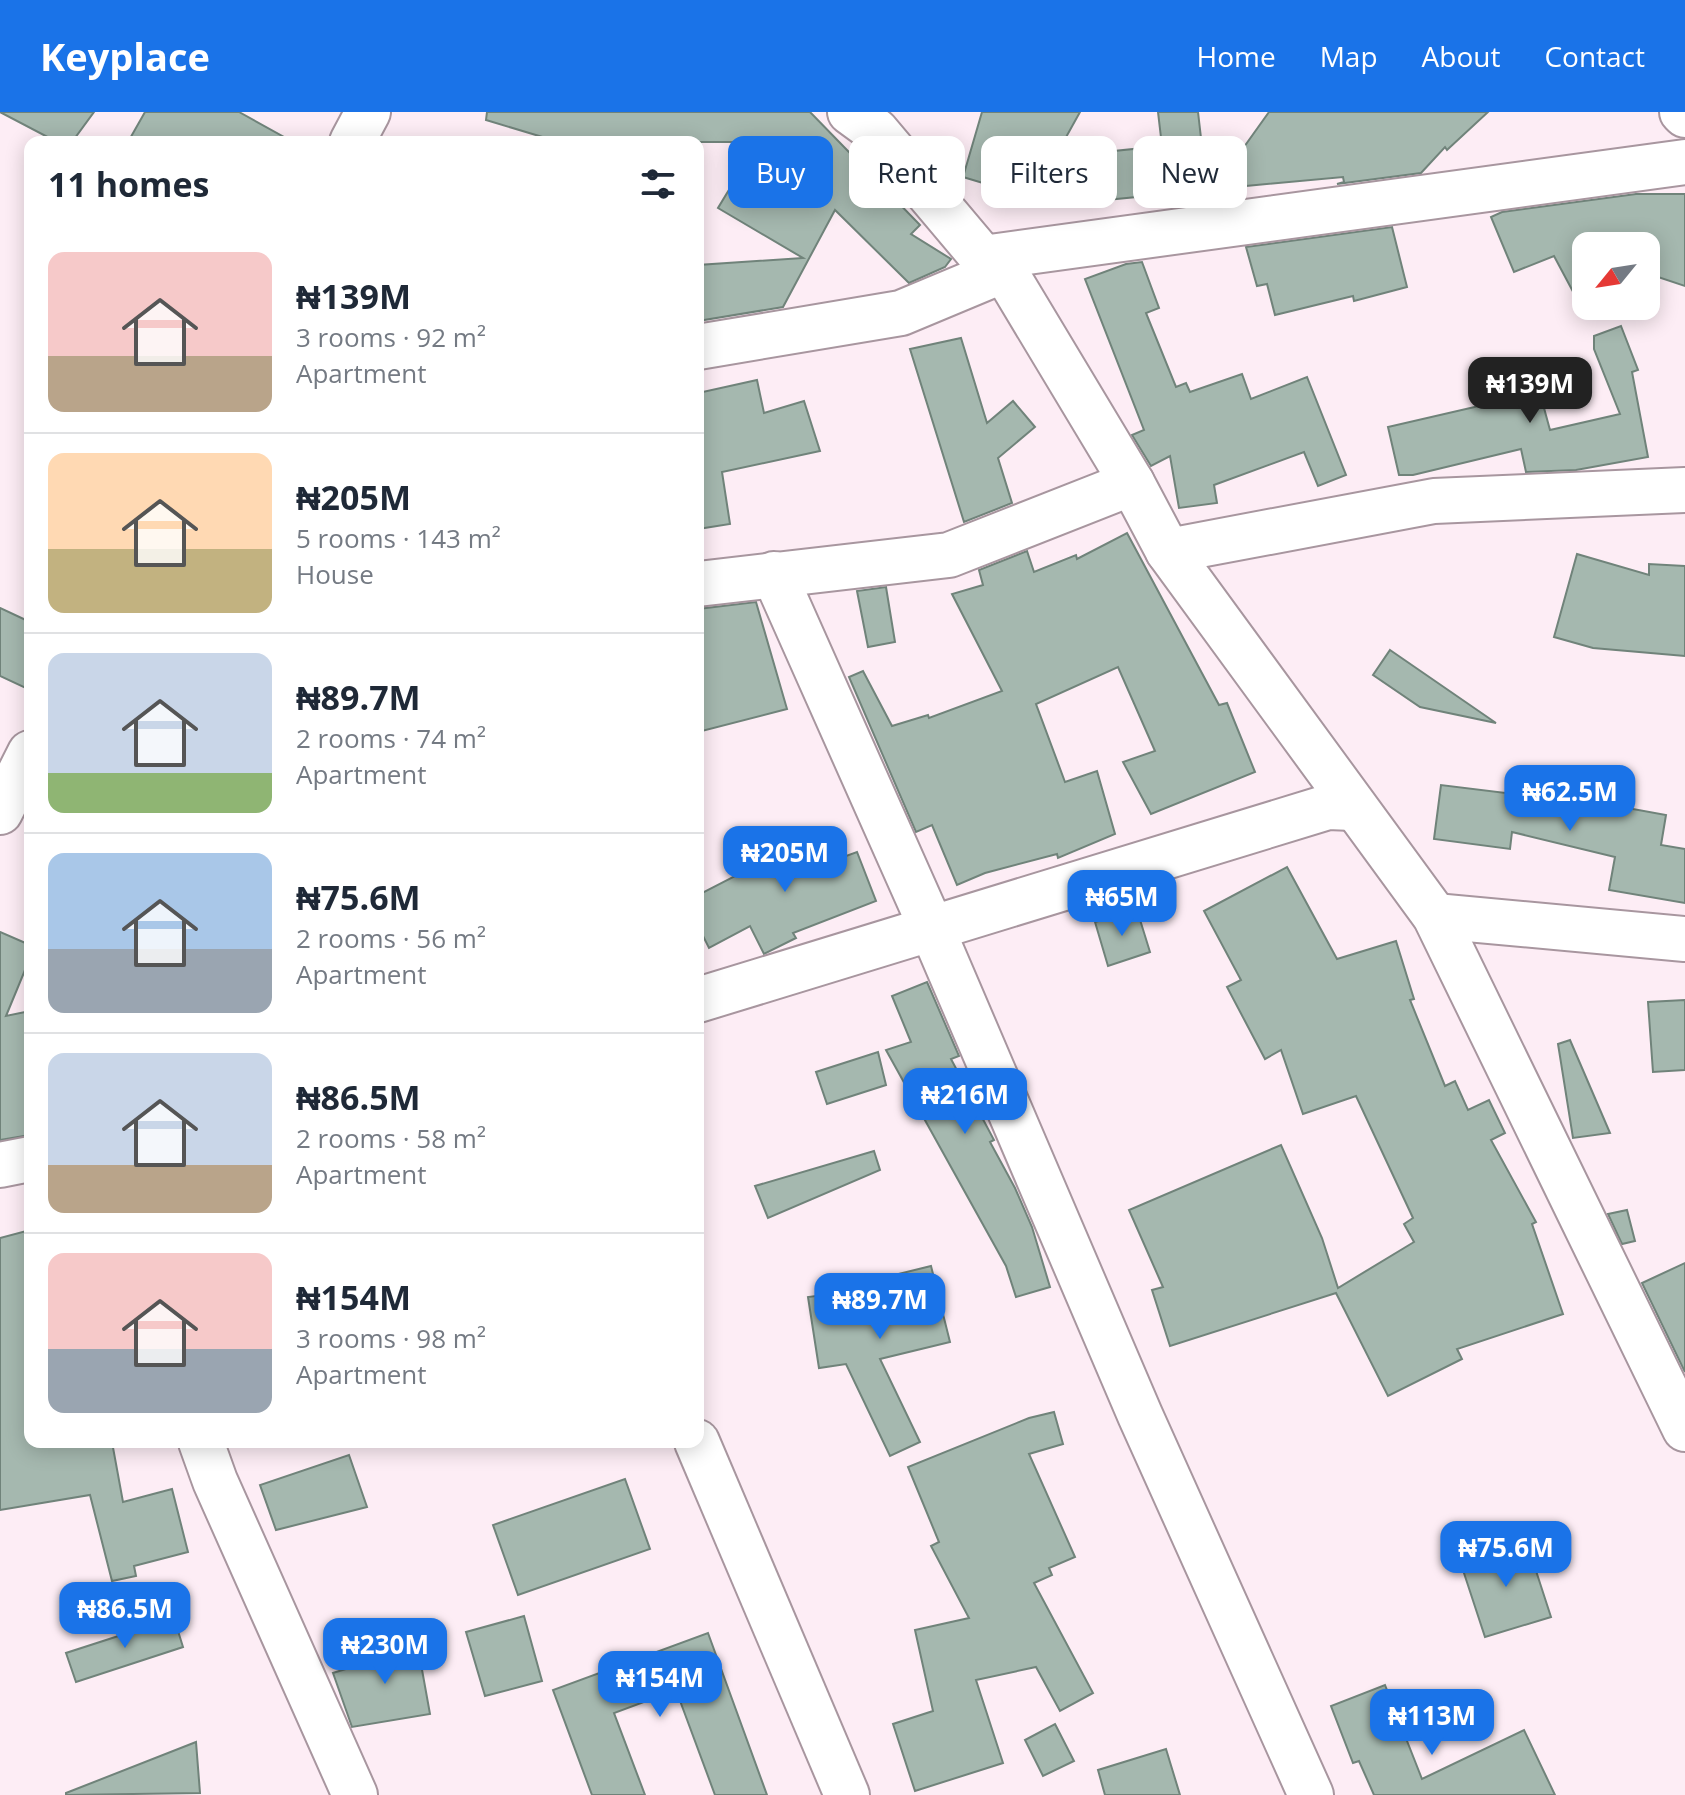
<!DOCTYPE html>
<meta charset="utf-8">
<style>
:root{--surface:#fff;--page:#f6f6f7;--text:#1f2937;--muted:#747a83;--line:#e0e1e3;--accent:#1a73e8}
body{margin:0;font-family:"Open Sans",sans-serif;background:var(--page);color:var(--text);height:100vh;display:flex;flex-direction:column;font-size:30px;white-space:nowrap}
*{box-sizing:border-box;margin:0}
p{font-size:26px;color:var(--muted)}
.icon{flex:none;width:44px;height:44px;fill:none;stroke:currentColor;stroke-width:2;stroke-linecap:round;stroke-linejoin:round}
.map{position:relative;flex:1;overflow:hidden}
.drawer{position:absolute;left:24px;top:24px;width:680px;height:1312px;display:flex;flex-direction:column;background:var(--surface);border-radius:16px;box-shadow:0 4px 20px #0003}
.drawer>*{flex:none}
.guide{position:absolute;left:728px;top:24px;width:760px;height:72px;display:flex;gap:16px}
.needle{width:52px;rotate:240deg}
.buttons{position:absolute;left:1572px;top:120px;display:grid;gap:16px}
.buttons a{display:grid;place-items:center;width:88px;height:88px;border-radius:16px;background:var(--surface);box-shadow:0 4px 20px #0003;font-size:40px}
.price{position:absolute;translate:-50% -68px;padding:0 18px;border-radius:16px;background:var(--accent);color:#fff;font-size:26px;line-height:52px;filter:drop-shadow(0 2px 4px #0008)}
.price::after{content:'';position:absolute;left:50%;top:48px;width:24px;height:18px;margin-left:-12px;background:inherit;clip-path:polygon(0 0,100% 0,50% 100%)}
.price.current{background:#222;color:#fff}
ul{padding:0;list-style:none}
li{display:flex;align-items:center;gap:24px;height:200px;padding:0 24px}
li+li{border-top:2px solid var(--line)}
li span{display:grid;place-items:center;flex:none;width:224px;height:160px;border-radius:16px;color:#555}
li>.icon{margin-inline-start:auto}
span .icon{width:96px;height:96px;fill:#fffc;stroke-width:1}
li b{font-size:34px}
h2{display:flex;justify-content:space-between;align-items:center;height:96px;padding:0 24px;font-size:34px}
.tag{padding:0 28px;border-radius:16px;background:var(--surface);box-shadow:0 4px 20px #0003;font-size:28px;line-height:72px}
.tag.current{background:var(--accent);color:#fff}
header{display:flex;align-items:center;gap:48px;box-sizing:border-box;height:112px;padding:0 40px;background:var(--accent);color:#fff}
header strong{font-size:38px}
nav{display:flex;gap:44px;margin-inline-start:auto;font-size:28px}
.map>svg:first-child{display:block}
.building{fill:#a5b8af;stroke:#70837a;stroke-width:2}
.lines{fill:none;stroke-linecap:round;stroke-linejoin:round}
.minor-casing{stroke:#a8969f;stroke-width:48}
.minor{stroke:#fff;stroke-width:44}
</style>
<header>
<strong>Keyplace</strong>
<nav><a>Home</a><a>Map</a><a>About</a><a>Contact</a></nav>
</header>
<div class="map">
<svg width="1685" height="1683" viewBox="0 0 1685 1683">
<rect width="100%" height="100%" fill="#fdedf5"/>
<g class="building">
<path d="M 0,0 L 94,0 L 72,30 L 57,30 Z"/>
<path d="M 145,0 L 239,0 L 293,30 L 128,30 Z"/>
<path d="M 487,0 L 810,0 L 920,113 L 911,122 L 951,147 L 945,155 L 909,171 L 835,98 L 783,195 L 698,209 L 698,153 L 803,146 L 718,96 L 758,30 L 559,30 L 486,8 Z"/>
<path d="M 982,0 L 1080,0 L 1055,45 L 1162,34 L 1158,0 L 1198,0 L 1207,78 L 1056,93 L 963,65 Z"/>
<path d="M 1269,0 L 1488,0 L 1447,38 L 1445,35 L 1421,61 L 1337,72 L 1344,70 L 1343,65 L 1214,77 Z"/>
<path d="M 1636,82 L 1685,82 L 1685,174 L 1646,161 L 1646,134 L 1586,134 L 1586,204 L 1554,144 L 1514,160 L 1491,105 L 1502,100 Z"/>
<path d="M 1392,115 L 1407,175 L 1354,189 L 1353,184 L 1275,203 L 1267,172 L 1257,174 L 1246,135 Z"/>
<path d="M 1142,150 L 1159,196 L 1146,201 L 1176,275 L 1186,271 L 1190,280 L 1242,262 L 1251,287 L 1307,265 L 1346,363 L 1318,374 L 1304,340 L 1214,373 L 1217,391 L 1179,396 L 1170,344 L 1151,354 L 1132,323 L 1144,318 L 1085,167 L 1126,152 Z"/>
<path d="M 1621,214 L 1638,258 L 1632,260 L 1648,345 L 1576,358 L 1526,360 L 1521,337 L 1413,363 L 1399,363 L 1388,315 L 1479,294 L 1475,278 L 1535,263 L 1550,318 L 1620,302 L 1594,237 L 1594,224 Z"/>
<path d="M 961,226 L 987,311 L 1013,289 L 1035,315 L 998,346 L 1012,391 L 964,410 L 910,237 Z"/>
<path d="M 757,268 L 764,301 L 804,289 L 820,339 L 722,360 L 730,412 L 698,417 L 698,281 Z"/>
<path d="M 1127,421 L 1219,593 L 1227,591 L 1255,660 L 1151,702 L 1123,650 L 1155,639 L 1118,555 L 1036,592 L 1065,670 L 1097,659 L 1115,722 L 1058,746 L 1057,742 L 985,761 L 957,773 L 932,713 L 916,720 L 849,565 L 863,559 L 892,614 L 928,603 L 929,606 L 1002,579 L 952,482 L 983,473 L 979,458 L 1027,439 L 1034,460 L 1076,443 L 1077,447 Z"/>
<path d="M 1577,442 L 1649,463 L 1649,452 L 1685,454 L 1685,544 L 1593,536 L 1554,525 Z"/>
<path d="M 886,475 L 895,530 L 868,535 L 857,479 Z"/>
<path d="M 756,490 L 787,597 L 698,620 L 698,497 Z"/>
<path d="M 0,496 L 30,510 L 30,578 L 0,564 Z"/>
<path d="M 1390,538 L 1496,611 L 1420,595 L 1373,563 Z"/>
<path d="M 1543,672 L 1613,689 L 1611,693 L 1666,703 L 1661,733 L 1685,737 L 1685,791 L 1609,778 L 1615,745 L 1512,720 L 1510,737 L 1434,727 L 1441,673 L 1539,685 Z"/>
<path d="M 828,718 L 838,747 L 857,740 L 876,789 L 793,821 L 796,826 L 764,842 L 750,814 L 709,836 L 698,814 L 698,783 L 770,746 L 767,740 Z"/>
<path d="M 1287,755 L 1337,847 L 1396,829 L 1414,887 L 1410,888 L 1445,974 L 1455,969 L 1468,998 L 1489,988 L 1505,1021 L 1491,1028 L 1536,1110 L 1532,1112 L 1563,1202 L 1457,1237 L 1462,1247 L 1388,1284 L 1336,1181 L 1170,1234 L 1152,1178 L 1163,1175 L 1129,1098 L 1281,1033 L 1322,1126 L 1338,1176 L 1414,1130 L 1404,1112 L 1413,1106 L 1356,984 L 1303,1002 L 1281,938 L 1265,947 L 1227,875 L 1241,868 L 1204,799 Z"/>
<path d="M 1137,798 L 1150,840 L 1108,854 L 1095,810 Z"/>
<path d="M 0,820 L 30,833 L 30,846 L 6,904 L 30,899 L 30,1023 L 0,1028 Z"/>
<path d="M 927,870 L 959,944 L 951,947 L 994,1028 L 990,1030 L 1015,1076 L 1032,1115 L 1050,1175 L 1016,1185 L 1006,1154 L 886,938 L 911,930 L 892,884 Z"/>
<path d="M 1685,888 L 1685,958 L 1653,960 L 1648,890 Z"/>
<path d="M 1570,928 L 1610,1021 L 1573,1026 L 1558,932 Z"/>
<path d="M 878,940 L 886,973 L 827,992 L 816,960 Z"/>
<path d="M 874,1039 L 880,1058 L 768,1106 L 755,1074 Z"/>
<path d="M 1627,1098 L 1635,1129 L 1622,1132 L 1608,1102 Z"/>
<path d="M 30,1118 L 30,1330 L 112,1330 L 123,1390 L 172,1377 L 188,1440 L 134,1454 L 136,1464 L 112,1469 L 90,1383 L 0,1398 L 0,1126 Z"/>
<path d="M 1685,1151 L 1685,1260 L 1642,1171 Z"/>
<path d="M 931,1154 L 950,1230 L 880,1247 L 920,1330 L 890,1344 L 846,1252 L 819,1256 L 808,1185 L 876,1176 L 874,1168 Z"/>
<path d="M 1054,1300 L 1063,1332 L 1029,1342 L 1075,1445 L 1049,1456 L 1052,1463 L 1034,1471 L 1093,1581 L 1060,1599 L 1036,1555 L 976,1568 L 1003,1651 L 915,1679 L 893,1612 L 933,1599 L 915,1518 L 969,1506 L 931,1434 L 939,1430 L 908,1355 L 1029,1306 Z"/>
<path d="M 349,1343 L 367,1395 L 276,1418 L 260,1373 Z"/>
<path d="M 625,1367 L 650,1437 L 518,1483 L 493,1413 Z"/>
<path d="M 1526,1428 L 1551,1505 L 1485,1525 L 1460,1449 Z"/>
<path d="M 524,1504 L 542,1569 L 485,1584 L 466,1520 Z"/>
<path d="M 174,1506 L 183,1535 L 76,1570 L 66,1541 Z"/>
<path d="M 708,1521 L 767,1683 L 715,1683 L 676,1578 L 614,1601 L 645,1683 L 592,1683 L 553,1578 Z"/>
<path d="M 417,1530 L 430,1602 L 352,1615 L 333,1561 L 368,1550 L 366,1539 Z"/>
<path d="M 1385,1573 L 1422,1667 L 1524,1618 L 1555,1683 L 1374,1683 L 1359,1649 L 1353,1651 L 1331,1594 Z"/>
<path d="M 1055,1612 L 1074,1649 L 1043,1664 L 1025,1628 Z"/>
<path d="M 196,1630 L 200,1681 L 66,1683 L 66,1681 Z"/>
<path d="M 1166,1637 L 1180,1683 L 1105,1683 L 1098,1658 Z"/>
</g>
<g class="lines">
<defs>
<g id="minor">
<path d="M 850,0 L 876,19 L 983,146 L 1004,158 L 1132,371 L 1168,439 L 1435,804 L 1685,1317"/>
<path d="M 1682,0 L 1685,3"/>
<path d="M 352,30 L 368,0"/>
<path d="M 983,146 L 1685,50"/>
<path d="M 698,235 L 901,201 L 1004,158"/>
<path d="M 1168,439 L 1434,389 L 1685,378"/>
<path d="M 774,462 L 932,817 L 1140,1303 L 1311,1683"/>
<path d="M 698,472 L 949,443 L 1132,371"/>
<path d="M 0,700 L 30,641"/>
<path d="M 1435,804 L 1685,827"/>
<path d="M 698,888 L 1328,695 L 1353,696"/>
<path d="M 0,1053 L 30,1047"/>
<path d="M 201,1330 L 215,1369 L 355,1683"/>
<path d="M 697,1330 L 847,1683"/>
</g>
</defs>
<use href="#minor" class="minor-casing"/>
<use href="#minor" class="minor"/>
</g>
</svg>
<div class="buttons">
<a><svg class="needle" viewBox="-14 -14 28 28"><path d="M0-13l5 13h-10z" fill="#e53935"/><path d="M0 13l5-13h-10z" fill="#747a83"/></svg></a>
</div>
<b class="price current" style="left:1530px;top:313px">₦139M</b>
<b class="price" style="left:1570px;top:721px">₦62.5M</b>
<b class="price" style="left:785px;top:782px">₦205M</b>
<b class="price" style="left:1122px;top:826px">₦65M</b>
<b class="price" style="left:965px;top:1024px">₦216M</b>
<b class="price" style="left:880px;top:1229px">₦89.7M</b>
<b class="price" style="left:1506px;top:1477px">₦75.6M</b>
<b class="price" style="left:125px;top:1538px">₦86.5M</b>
<b class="price" style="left:385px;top:1574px">₦230M</b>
<b class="price" style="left:660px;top:1607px">₦154M</b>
<b class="price" style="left:1432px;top:1645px">₦113M</b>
<div class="guide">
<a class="tag current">Buy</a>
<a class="tag">Rent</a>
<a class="tag">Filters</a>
<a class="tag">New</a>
</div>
<section class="drawer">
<h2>11 homes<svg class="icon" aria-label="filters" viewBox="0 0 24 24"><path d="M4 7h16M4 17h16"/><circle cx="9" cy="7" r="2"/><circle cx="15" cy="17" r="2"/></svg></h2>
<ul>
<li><span style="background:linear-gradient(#f6c9c9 65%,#b9a48a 0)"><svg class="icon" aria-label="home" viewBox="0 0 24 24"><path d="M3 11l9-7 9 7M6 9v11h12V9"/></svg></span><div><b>₦139M</b><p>3 rooms · 92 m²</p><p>Apartment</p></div></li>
<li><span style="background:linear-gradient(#ffd9b3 60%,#c2b280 0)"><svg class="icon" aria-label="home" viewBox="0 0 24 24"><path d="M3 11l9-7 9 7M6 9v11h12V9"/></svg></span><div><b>₦205M</b><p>5 rooms · 143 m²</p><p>House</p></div></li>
<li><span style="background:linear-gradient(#c9d6e8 75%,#8fb573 0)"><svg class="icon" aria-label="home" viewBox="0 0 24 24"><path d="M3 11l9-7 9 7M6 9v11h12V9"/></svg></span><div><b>₦89.7M</b><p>2 rooms · 74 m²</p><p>Apartment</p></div></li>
<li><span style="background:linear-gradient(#a9c7e8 60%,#9aa5b1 0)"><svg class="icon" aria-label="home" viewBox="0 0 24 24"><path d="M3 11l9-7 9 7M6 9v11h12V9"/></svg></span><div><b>₦75.6M</b><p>2 rooms · 56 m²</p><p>Apartment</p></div></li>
<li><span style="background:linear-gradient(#c9d6e8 70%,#b9a48a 0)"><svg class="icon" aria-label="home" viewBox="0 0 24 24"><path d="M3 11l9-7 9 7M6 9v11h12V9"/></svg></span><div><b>₦86.5M</b><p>2 rooms · 58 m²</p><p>Apartment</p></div></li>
<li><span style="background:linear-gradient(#f6c9c9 60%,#9aa5b1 0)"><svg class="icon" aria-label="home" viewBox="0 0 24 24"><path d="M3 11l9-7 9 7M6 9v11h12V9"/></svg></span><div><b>₦154M</b><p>3 rooms · 98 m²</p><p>Apartment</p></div></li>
</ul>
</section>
</div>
